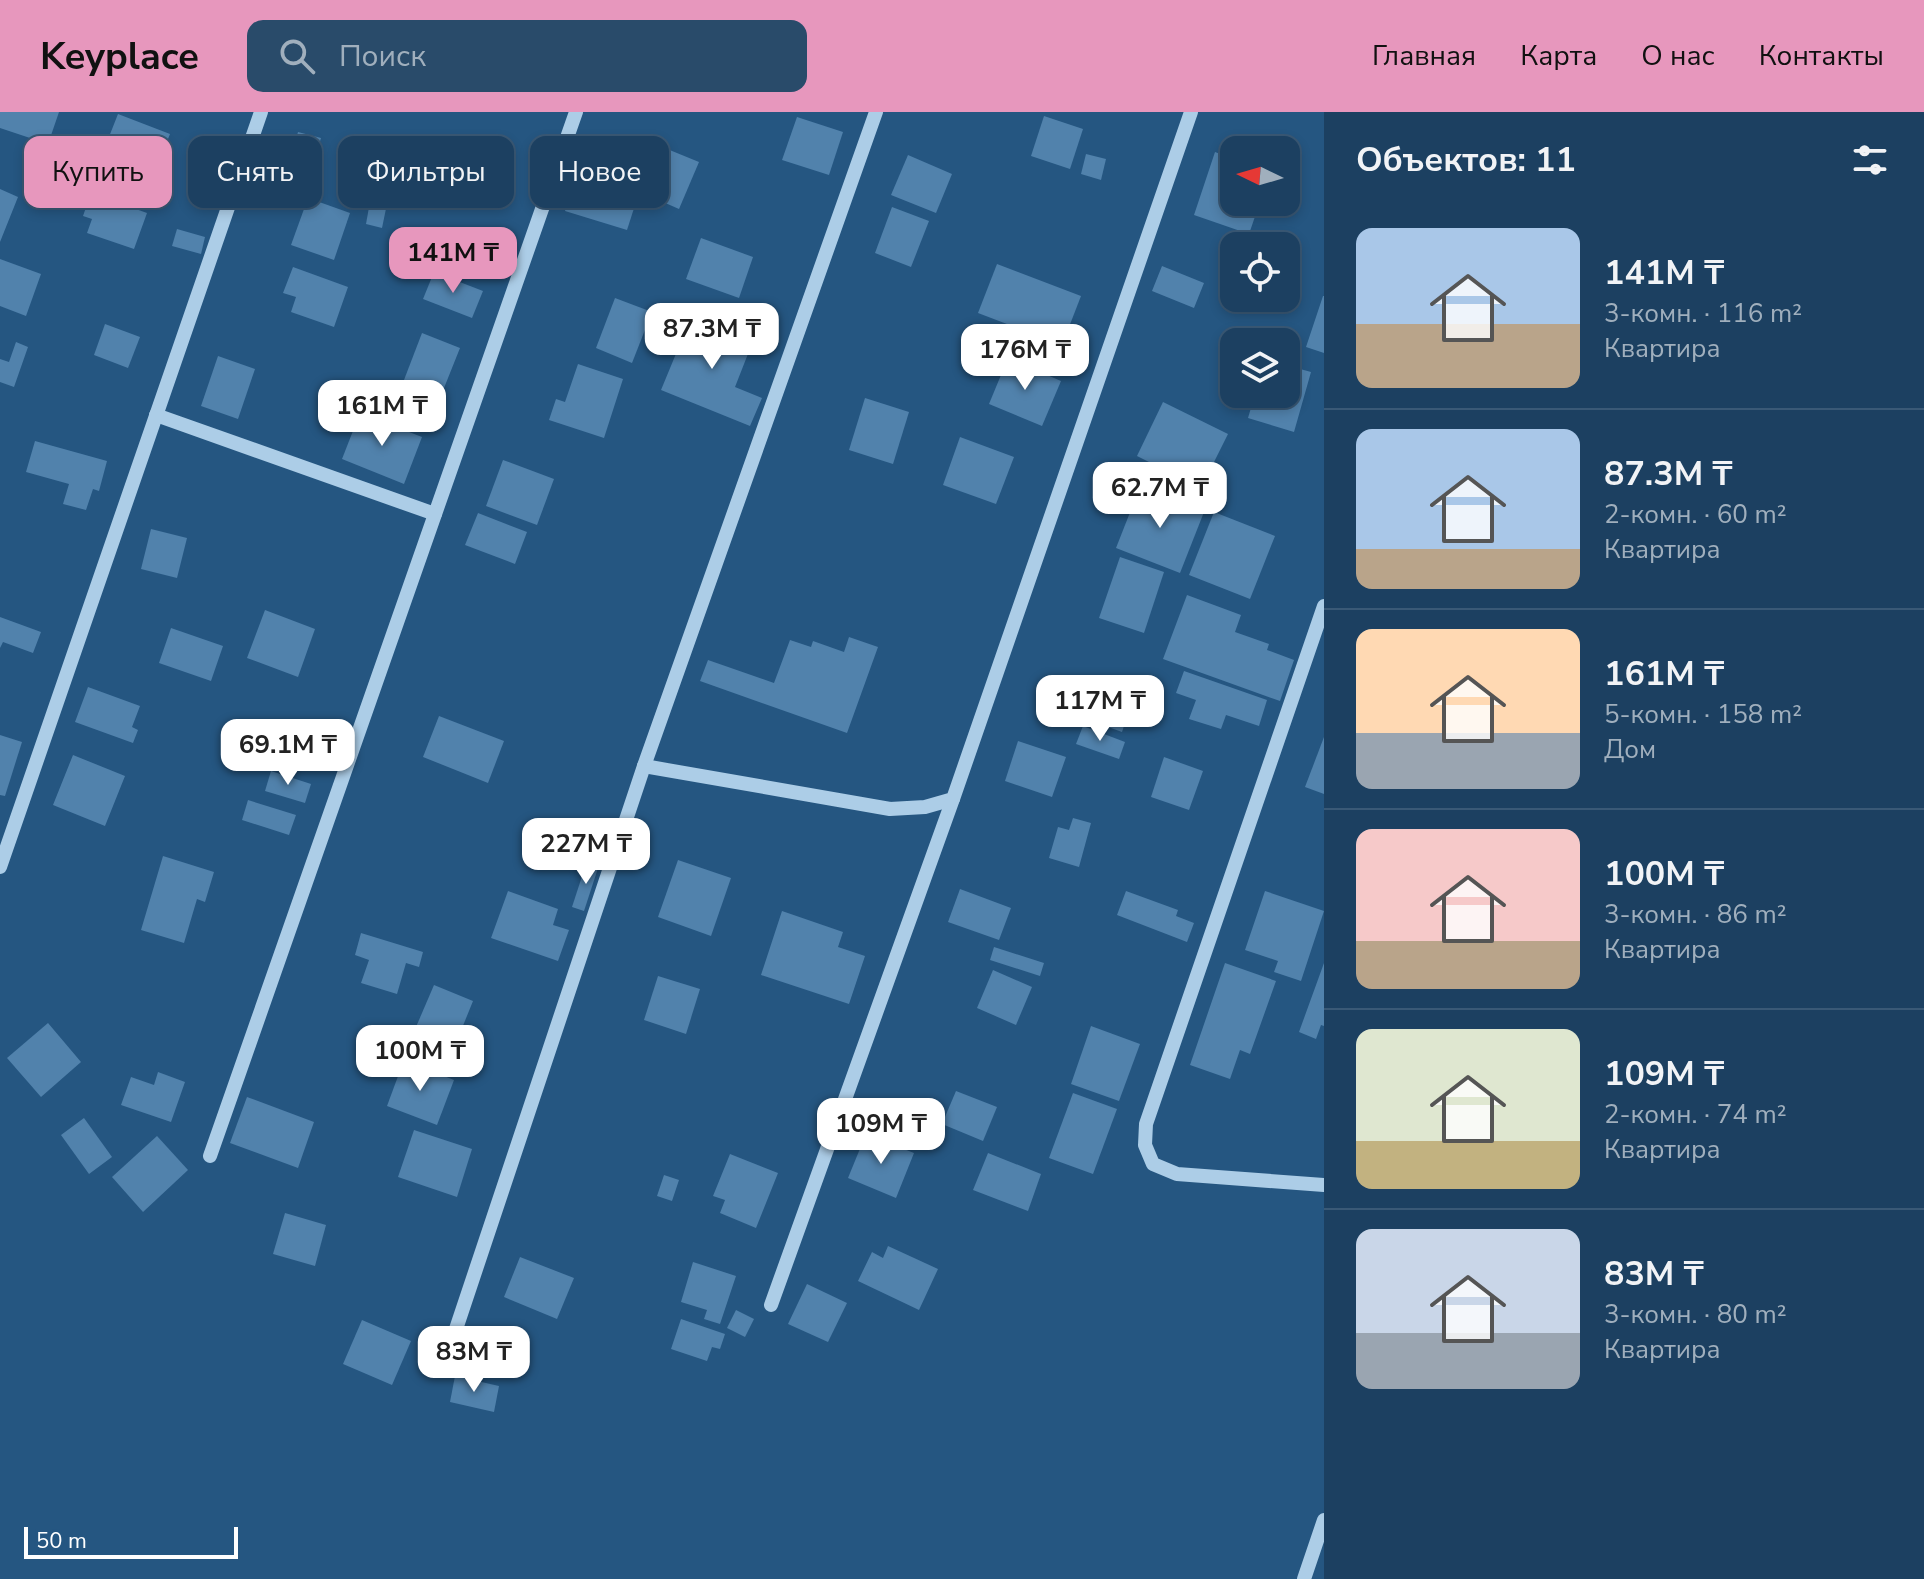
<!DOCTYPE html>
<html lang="ru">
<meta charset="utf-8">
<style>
:root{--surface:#1c4061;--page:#294b6a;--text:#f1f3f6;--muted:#a0afbd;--line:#3a5976;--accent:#e797bd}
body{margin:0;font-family:"Nunito Sans",sans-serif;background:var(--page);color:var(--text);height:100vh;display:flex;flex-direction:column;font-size:30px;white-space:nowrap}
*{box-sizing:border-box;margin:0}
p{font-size:26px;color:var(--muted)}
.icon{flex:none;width:44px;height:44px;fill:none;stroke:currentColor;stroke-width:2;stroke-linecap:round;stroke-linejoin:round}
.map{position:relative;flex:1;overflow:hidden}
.panel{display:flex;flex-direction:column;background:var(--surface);width:600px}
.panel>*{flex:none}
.guide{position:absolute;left:24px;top:24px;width:760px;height:72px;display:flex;gap:16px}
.needle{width:52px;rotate:275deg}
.controls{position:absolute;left:1220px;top:24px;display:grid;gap:16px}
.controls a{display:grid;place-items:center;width:80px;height:80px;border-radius:16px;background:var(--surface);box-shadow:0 4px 12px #0003,0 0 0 2px var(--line);font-size:40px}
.scale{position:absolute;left:24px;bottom:20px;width:214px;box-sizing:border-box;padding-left:8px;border:4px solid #fff;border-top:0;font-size:22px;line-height:28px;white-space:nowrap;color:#fff;-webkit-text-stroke:6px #255681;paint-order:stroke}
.price{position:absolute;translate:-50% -68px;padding:0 18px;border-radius:16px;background:#fff;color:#222;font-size:26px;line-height:52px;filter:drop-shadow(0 2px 4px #0008)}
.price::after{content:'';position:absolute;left:50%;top:48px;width:24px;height:18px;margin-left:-12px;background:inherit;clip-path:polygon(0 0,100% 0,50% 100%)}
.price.selected{background:var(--accent);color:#111}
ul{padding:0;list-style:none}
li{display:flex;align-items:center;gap:24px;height:200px;padding:0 32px}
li+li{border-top:2px solid var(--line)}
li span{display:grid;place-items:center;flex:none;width:224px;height:160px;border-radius:16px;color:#555}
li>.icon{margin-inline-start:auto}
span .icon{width:96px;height:96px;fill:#fffc;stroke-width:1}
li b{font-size:34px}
h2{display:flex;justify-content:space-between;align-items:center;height:96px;padding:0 32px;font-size:34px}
.chip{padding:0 28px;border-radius:16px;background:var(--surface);box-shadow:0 4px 12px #0003,0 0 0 2px var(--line);font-size:28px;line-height:72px}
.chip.selected{background:var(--accent);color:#111}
header{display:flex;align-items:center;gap:48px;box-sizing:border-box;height:112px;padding:0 40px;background:var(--accent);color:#111}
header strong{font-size:38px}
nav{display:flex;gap:44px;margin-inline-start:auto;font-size:28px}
.search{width:560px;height:72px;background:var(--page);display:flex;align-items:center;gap:20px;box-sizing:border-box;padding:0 28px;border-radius:16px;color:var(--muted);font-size:30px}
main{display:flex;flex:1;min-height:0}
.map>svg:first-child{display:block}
.building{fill:#5182ac}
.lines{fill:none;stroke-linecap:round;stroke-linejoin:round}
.minor{stroke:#accde7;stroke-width:14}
</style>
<header>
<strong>Keyplace</strong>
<div class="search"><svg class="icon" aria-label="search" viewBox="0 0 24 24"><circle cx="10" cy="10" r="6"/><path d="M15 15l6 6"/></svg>Поиск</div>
<nav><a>Главная</a><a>Карта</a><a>О нас</a><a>Контакты</a></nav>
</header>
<main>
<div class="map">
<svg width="1324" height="1467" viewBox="0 0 1324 1467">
<rect width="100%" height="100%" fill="#255681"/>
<g class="building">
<path d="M 0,0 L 59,0 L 48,32 L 0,16 Z"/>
<path d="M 118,2 L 170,22 L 162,42 L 146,35 L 141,49 L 105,35 Z"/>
<path d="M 1044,4 L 1083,17 L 1070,57 L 1031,44 Z"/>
<path d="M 797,5 L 843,20 L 829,63 L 782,48 Z"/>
<path d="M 298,20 L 321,26 L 313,52 L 280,43 L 286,24 L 296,27 Z"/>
<path d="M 650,30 L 699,50 L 679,97 L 631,76 Z"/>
<path d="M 1215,40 L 1234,47 L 1234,90 L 1260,90 L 1249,122 L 1194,103 Z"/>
<path d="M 1086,42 L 1106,47 L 1101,68 L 1081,62 Z"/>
<path d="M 908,43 L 952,62 L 936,101 L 891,83 Z"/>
<path d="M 574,71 L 636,90 L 627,118 L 565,99 Z"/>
<path d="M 0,77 L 18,85 L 0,130 Z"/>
<path d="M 91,81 L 147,101 L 134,137 L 87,121 L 92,107 L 83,104 Z"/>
<path d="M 371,84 L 388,87 L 382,116 L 366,112 Z"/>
<path d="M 308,86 L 350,101 L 334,148 L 291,133 Z"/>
<path d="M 892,95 L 929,109 L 911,155 L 875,141 Z"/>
<path d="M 177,117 L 205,125 L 201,142 L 172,134 Z"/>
<path d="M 701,126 L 753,145 L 739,186 L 686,167 Z"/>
<path d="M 0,147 L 41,162 L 26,204 L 0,194 Z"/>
<path d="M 997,152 L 1081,184 L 1062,233 L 978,201 Z"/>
<path d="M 1162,154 L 1204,171 L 1194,196 L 1152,179 Z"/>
<path d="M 293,155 L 348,175 L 334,215 L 291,200 L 296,185 L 283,181 Z"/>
<path d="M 434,160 L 483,179 L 472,206 L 423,187 Z"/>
<path d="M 1323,184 L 1324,184 L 1324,241 L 1306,235 Z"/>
<path d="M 615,186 L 652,200 L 632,251 L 596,236 Z"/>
<path d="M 692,203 L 753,229 L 735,275 L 762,286 L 750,314 L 661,278 Z"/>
<path d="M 105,212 L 140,225 L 128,256 L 94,243 Z"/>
<path d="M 422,221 L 460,236 L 436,296 L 399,281 Z"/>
<path d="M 16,230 L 28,235 L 14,275 L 0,270 L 0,247 L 9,250 Z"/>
<path d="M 218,244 L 255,257 L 238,307 L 201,294 Z"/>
<path d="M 1008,246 L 1061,269 L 1042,314 L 989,292 Z"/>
<path d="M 578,252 L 623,267 L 604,326 L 549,308 L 556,287 L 565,290 Z"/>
<path d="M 1286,253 L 1311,260 L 1294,320 L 1248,306 L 1255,282 L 1286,282 Z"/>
<path d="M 865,286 L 909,300 L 893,352 L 849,338 Z"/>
<path d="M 1163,290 L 1228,322 L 1201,376 L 1137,344 Z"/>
<path d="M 360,301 L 422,325 L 404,372 L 342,347 Z"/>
<path d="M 960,325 L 1014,345 L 996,392 L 943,373 Z"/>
<path d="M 35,329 L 107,349 L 99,379 L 93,377 L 86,398 L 63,392 L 69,372 L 26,360 Z"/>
<path d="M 503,348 L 554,367 L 537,413 L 486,394 Z"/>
<path d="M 1140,375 L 1204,400 L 1180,461 L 1116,436 Z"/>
<path d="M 1214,400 L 1275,424 L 1250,487 L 1189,463 Z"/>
<path d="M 478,401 L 527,420 L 515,452 L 465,433 Z"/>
<path d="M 151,417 L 187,426 L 177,466 L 141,457 Z"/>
<path d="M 1120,445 L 1164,460 L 1144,521 L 1099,506 Z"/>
<path d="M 1187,483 L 1241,503 L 1235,520 L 1269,532 L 1267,538 L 1294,548 L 1280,589 L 1163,547 Z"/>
<path d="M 265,498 L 315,517 L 298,565 L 247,546 Z"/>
<path d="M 0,505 L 41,520 L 33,541 L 3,530 L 0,536 Z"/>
<path d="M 171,516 L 223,534 L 211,569 L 159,551 Z"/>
<path d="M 849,525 L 878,535 L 847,621 L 700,569 L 708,548 L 774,571 L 790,528 L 811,535 L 813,529 L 844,540 Z"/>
<path d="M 1184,559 L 1267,588 L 1259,614 L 1226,603 L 1221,617 L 1189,607 L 1196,588 L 1176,581 Z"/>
<path d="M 88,575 L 140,594 L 132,615 L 138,618 L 133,631 L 75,610 Z"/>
<path d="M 1078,580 L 1129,599 L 1122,620 L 1070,601 Z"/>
<path d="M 439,604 L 504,629 L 488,671 L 423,645 Z"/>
<path d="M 1083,614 L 1125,630 L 1119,647 L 1076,632 Z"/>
<path d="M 0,623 L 22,630 L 5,684 L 0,683 Z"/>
<path d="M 1324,625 L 1324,682 L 1305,675 Z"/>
<path d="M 1018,629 L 1066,645 L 1052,685 L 1005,669 Z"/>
<path d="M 73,643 L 125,664 L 105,714 L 53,693 Z"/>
<path d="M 1164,645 L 1203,659 L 1189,698 L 1151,685 Z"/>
<path d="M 271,659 L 311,672 L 305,691 L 265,679 Z"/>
<path d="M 248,688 L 296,703 L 289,723 L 242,708 Z"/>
<path d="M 1073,706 L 1091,711 L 1079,755 L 1049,746 L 1058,715 L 1069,718 Z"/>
<path d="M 163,744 L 214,760 L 205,790 L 197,787 L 184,831 L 141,818 Z"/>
<path d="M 678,748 L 731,766 L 711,824 L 658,805 Z"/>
<path d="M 587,749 L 599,753 L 584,799 L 572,795 Z"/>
<path d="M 960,777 L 1011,796 L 999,828 L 948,810 Z"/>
<path d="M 508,779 L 558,797 L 553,813 L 569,818 L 558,849 L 491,826 Z"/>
<path d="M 1126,779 L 1178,798 L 1176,804 L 1194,811 L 1187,830 L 1117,803 Z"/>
<path d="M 1265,779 L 1324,799 L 1301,869 L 1274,860 L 1278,849 L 1245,838 Z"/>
<path d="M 782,799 L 843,820 L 838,835 L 865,844 L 849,892 L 761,863 Z"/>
<path d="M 361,821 L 423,840 L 419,855 L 406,851 L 397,882 L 361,871 L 369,848 L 355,843 Z"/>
<path d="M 994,835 L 1044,851 L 1040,864 L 990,848 Z"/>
<path d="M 1225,851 L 1276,869 L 1250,942 L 1240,938 L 1230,967 L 1190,953 Z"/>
<path d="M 1324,851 L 1324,914 L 1321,913 L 1316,927 L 1299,920 Z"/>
<path d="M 993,858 L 1032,875 L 1016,913 L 977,896 Z"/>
<path d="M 658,864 L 700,877 L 686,922 L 644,908 Z"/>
<path d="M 434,873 L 473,889 L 456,931 L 416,915 Z"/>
<path d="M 48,911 L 81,950 L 41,985 L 7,946 Z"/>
<path d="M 1091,914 L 1140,932 L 1119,989 L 1071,972 Z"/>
<path d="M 404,948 L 454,968 L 437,1013 L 387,994 Z"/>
<path d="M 158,960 L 185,970 L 171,1010 L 121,993 L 131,965 L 154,973 Z"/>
<path d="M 956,979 L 997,995 L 983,1029 L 942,1012 Z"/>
<path d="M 1073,981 L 1117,997 L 1093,1062 L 1049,1046 Z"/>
<path d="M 247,985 L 314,1010 L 298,1056 L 230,1031 Z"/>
<path d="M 84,1006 L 112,1045 L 89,1062 L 61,1023 Z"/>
<path d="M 414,1018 L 472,1037 L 457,1085 L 398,1065 Z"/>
<path d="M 866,1022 L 914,1041 L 896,1086 L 848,1066 Z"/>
<path d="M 157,1024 L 188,1058 L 143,1100 L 112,1065 Z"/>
<path d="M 988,1041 L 1041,1062 L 1028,1099 L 973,1078 Z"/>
<path d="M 730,1042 L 778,1061 L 756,1116 L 720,1101 L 725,1088 L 713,1084 Z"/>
<path d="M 664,1063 L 679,1068 L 672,1089 L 657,1084 Z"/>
<path d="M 285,1101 L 326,1113 L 315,1154 L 273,1142 Z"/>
<path d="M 888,1134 L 938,1157 L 919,1198 L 858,1169 L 872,1140 L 883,1146 Z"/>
<path d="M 520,1145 L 574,1166 L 557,1207 L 504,1185 Z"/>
<path d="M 693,1150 L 736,1164 L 720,1212 L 704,1207 L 707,1198 L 681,1190 Z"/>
<path d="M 807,1172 L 847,1191 L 828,1230 L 788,1212 Z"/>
<path d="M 736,1198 L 754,1207 L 745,1225 L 727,1216 Z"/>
<path d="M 681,1207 L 725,1222 L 720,1237 L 712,1235 L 707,1249 L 671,1237 Z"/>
<path d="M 362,1208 L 411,1229 L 392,1273 L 343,1252 Z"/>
<path d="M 476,1218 L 511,1231 L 503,1252 L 469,1239 Z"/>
<path d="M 455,1264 L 499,1274 L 494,1300 L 450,1290 Z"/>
</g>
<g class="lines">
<g class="minor">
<path d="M 156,303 L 435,402"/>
<path d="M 1324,494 L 1146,1012 L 1145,1033 L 1153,1052 L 1177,1062 L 1324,1073"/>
<path d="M 644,654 L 890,697 L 925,695 L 953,687 L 1191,0"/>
<path d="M 0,755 L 261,0"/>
<path d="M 210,1044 L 576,0"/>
<path d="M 771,1193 L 953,687"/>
<path d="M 452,1229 L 644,654 L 876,0"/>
<path d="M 1304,1467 L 1324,1408"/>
</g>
</g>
</svg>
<div class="controls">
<a><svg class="needle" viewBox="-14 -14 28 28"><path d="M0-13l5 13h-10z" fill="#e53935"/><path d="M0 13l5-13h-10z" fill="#a0afbd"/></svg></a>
<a><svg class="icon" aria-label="locate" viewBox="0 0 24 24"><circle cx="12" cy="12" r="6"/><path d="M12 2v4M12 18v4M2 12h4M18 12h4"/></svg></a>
<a><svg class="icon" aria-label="layers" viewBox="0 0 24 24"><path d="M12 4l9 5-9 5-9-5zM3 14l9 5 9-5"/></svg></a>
</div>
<div class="scale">50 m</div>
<b class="price selected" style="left:453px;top:183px">141M ₸</b>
<b class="price" style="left:712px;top:259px">87.3M ₸</b>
<b class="price" style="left:1025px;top:280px">176M ₸</b>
<b class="price" style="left:382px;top:336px">161M ₸</b>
<b class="price" style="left:1160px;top:418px">62.7M ₸</b>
<b class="price" style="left:1100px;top:631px">117M ₸</b>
<b class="price" style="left:288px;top:675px">69.1M ₸</b>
<b class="price" style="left:586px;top:774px">227M ₸</b>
<b class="price" style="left:420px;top:981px">100M ₸</b>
<b class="price" style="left:881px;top:1054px">109M ₸</b>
<b class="price" style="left:474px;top:1282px">83M ₸</b>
<div class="guide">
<a class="chip selected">Купить</a>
<a class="chip">Снять</a>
<a class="chip">Фильтры</a>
<a class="chip">Новое</a>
</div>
</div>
<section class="panel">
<h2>Объектов: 11<svg class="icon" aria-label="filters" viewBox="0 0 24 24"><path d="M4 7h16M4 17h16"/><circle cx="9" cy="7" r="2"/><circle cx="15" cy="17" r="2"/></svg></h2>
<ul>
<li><span style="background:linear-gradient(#a9c7e8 60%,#b9a48a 0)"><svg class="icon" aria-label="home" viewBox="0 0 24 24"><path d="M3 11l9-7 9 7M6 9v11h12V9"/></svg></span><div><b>141M ₸</b><p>3-комн. · 116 m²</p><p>Квартира</p></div></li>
<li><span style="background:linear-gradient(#a9c7e8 75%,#b9a48a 0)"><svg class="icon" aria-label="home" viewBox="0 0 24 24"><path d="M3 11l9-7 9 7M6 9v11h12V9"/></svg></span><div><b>87.3M ₸</b><p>2-комн. · 60 m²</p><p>Квартира</p></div></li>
<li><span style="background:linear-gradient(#ffd9b3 65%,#9aa5b1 0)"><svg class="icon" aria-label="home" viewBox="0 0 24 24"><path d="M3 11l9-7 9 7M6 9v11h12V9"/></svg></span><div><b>161M ₸</b><p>5-комн. · 158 m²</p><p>Дом</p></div></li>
<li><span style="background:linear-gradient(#f6c9c9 70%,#b9a48a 0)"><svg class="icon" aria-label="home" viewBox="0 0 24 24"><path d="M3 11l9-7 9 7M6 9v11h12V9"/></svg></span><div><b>100M ₸</b><p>3-комн. · 86 m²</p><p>Квартира</p></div></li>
<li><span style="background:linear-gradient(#dfe7d0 70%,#c2b280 0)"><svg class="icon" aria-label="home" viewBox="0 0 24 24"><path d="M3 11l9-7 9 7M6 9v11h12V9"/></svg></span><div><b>109M ₸</b><p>2-комн. · 74 m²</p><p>Квартира</p></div></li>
<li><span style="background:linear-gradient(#c9d6e8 65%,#9aa5b1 0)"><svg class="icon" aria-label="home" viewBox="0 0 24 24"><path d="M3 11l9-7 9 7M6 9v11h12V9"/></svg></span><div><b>83M ₸</b><p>3-комн. · 80 m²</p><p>Квартира</p></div></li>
</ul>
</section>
</main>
